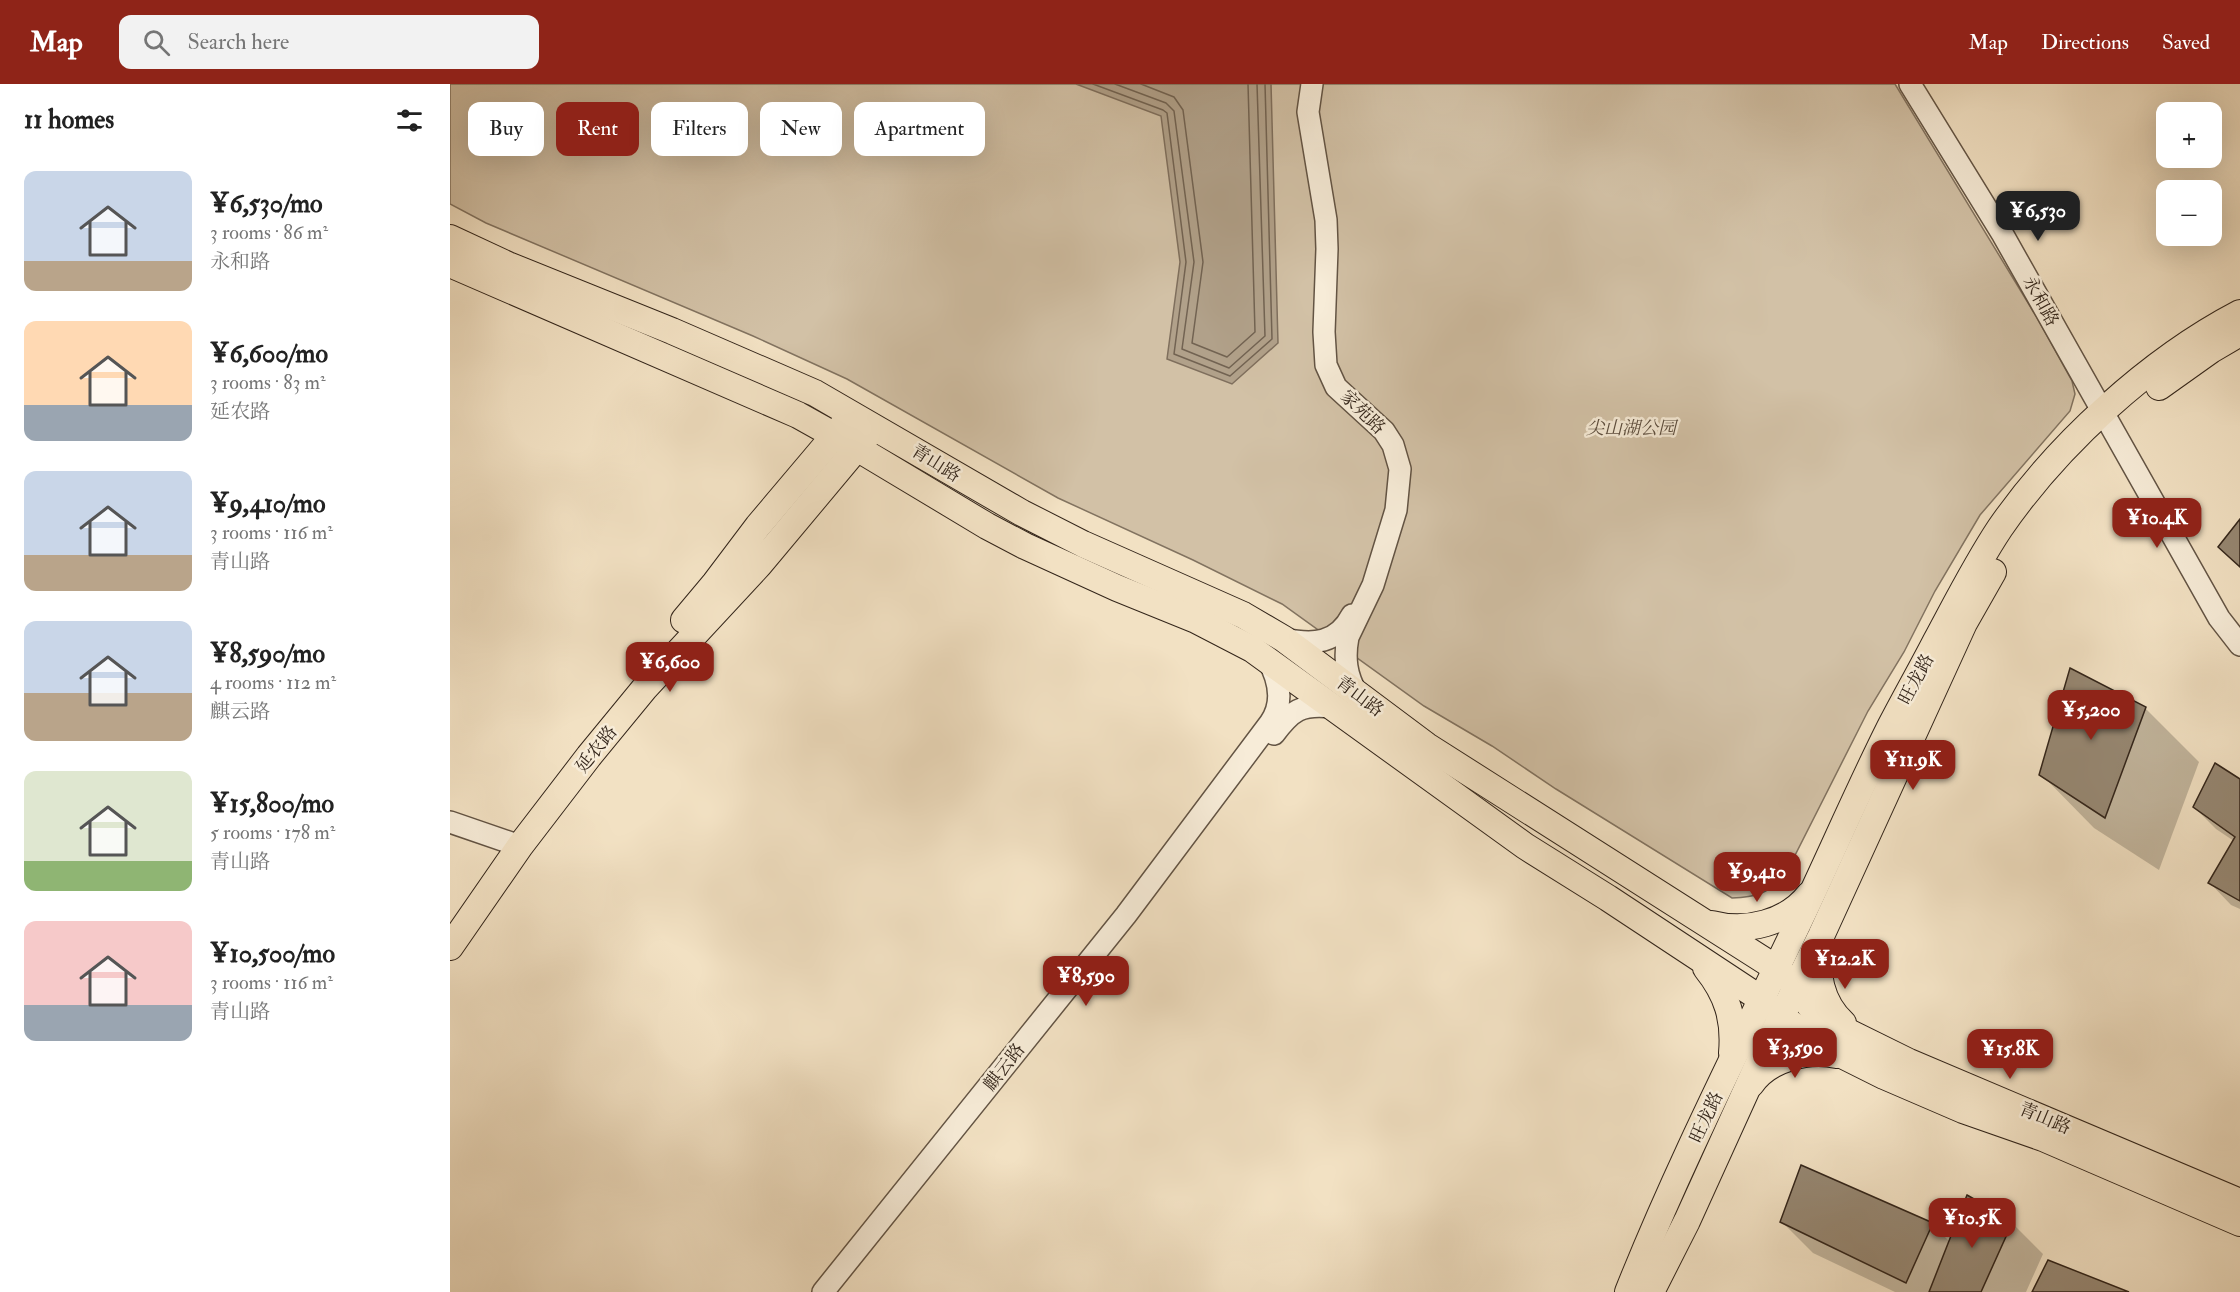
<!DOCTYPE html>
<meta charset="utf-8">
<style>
:root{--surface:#fff;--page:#f2f2f2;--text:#222;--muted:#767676;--accent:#8f2418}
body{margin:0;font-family:"IM FELL Double Pica","Noto Serif SC",serif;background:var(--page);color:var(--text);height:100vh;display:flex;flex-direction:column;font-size:22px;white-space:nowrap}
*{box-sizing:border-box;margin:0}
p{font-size:20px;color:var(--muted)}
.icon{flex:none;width:33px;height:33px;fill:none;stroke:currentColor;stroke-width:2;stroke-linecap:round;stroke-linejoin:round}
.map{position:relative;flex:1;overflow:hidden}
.sheet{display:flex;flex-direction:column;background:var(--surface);width:450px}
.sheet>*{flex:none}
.guide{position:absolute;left:18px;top:18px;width:570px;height:54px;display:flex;gap:12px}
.tools{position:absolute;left:1706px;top:18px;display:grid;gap:12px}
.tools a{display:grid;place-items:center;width:66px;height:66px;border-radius:12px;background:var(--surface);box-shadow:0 6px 24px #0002;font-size:30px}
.price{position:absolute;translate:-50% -51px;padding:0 14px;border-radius:12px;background:var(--accent);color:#fff;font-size:20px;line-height:39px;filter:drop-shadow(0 2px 3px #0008)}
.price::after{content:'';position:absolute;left:50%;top:36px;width:18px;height:14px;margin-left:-9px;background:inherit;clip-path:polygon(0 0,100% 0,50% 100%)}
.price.current{background:#222;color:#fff}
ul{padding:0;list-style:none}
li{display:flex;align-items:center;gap:18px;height:150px;padding:0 24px}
li span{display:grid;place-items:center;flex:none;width:168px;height:120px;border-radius:12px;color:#555}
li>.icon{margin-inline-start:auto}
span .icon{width:72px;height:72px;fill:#fffc;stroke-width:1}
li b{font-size:26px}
h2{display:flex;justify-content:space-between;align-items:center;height:72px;padding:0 24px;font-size:26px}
.tag{padding:0 21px;border-radius:12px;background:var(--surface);box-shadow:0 6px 24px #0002;font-size:21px;line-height:54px}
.tag.current{background:var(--accent);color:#fff}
header{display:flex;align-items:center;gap:36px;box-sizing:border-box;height:84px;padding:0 30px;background:var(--accent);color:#fff}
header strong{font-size:28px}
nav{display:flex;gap:33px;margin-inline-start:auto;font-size:21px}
.search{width:420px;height:54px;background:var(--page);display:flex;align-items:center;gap:15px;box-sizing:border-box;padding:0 21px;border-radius:12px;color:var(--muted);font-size:22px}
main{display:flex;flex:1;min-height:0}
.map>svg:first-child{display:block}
.green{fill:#d2c1a6;stroke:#827360;stroke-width:1.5}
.water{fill:#b1a18a;stroke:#7f6f5d;stroke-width:1.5}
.shadow{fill:#0003}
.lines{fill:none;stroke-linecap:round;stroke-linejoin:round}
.shore{stroke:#726352;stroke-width:1.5}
.building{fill:#968772;stroke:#33251a;stroke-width:1.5}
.minor-casing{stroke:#635444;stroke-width:24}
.major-casing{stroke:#33251a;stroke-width:28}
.minor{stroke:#f7ecd8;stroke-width:21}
.major{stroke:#f2e1c3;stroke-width:26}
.labels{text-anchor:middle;stroke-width:5;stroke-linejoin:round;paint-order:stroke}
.street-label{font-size:18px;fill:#33251a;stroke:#f7ecd8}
.park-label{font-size:18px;font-style:italic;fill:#5b4c3d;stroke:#f7ecd8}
</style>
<header>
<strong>Map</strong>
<div class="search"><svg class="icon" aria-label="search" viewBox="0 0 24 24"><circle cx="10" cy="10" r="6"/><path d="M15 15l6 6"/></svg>Search here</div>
<nav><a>Map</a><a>Directions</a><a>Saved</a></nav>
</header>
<main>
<section class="sheet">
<h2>11 homes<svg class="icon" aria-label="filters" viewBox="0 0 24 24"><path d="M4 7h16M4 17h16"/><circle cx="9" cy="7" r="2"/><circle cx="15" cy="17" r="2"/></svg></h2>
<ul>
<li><span style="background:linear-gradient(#c9d6e8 75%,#b9a48a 0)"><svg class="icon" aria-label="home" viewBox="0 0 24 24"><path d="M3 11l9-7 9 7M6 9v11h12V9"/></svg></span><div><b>¥6,530/mo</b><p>3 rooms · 86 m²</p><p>永和路</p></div></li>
<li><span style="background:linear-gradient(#ffd9b3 70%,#9aa5b1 0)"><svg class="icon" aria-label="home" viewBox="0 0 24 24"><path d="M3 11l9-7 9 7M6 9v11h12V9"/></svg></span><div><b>¥6,600/mo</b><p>3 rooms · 83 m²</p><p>延农路</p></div></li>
<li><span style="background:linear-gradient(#c9d6e8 70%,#b9a48a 0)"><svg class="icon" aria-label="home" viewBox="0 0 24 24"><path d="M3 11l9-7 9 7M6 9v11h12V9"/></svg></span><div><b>¥9,410/mo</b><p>3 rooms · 116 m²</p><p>青山路</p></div></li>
<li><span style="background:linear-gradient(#c9d6e8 60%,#b9a48a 0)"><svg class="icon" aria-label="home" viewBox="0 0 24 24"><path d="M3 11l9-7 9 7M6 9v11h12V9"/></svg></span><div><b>¥8,590/mo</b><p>4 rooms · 112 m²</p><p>麒云路</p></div></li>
<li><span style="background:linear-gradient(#dfe7d0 75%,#8fb573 0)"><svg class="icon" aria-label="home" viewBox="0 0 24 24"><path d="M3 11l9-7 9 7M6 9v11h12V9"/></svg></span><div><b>¥15,800/mo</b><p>5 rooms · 178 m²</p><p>青山路</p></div></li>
<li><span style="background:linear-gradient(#f6c9c9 70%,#9aa5b1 0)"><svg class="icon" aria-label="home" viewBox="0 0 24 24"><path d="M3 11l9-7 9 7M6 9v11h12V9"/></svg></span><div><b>¥10,500/mo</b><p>3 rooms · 116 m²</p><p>青山路</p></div></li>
</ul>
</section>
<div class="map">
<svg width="1790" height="1208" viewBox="0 0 1790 1208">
<rect width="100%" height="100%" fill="#f2e1c3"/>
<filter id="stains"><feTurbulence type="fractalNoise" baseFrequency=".00333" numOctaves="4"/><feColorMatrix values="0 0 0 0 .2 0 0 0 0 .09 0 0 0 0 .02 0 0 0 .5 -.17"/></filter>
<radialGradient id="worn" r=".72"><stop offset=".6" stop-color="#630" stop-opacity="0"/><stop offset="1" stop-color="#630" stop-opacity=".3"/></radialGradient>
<path class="green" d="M 0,0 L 1445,0 L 1586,232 L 1622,297 L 1625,310 L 1620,327 L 1530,431 L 1485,507 L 1454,568 L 1418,627 L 1334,793 C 1316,810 1306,813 1282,814 L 1106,705 L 1042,662 L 974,622 L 832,520 L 743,476 L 608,414 L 397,295 L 303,252 L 36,139 L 0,120 Z"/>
<path class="water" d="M 626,0 L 821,0 L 828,259 L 782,300 L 717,275 L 730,178 L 711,32 Z"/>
<g class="shadow">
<path d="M 1695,624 L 1749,678 L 1709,786 L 1644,744 L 1591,690 Z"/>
<path d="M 1790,697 L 1790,825 L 1781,821 L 1760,799 L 1784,757 L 1766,745 L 1744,723 Z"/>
<path d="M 1332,1138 L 1482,1140 L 1500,1158 L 1562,1139 L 1593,1170 L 1576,1208 L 1445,1208 L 1363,1169 Z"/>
</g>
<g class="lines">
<g class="shore">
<path d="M 643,0 L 713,26 L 717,29 L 736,178 L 724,270 L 780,292 L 822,255 L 815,0"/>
<path d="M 665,0 L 716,19 L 724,27 L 744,178 L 732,265 L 779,284 L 815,252 L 807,0"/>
<path d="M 691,0 L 724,13 L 733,26 L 753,178 L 742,259 L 777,273 L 805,248 L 798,0"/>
</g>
</g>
<g class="building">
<path d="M 1790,435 L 1790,483 L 1768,463 Z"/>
<path d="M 1620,584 L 1696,623 L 1655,734 L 1589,691 Z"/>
<path d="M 1765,679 L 1790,695 L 1790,817 L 1758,799 L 1785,753 L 1743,723 Z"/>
<path d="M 1351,1081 L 1483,1139 L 1456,1199 L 1330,1138 Z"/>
<path d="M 1517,1111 L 1563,1137 L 1531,1208 L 1479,1208 Z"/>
<path d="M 1598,1176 L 1679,1208 L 1582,1208 Z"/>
</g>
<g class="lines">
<defs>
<g id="minor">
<path d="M 862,0 L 858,28 L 876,136 L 877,165 L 874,248 L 876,281 L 886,303 L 934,347 L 943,361 L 950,385 L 946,426 L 923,501 L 898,553 C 894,574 896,591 907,610"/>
<path d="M 1460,0 L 1553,151 L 1769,534 L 1790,561"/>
<path d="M 834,555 C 863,561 887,560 902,531"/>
<path d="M 824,650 C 842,626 851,620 881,623"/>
<path d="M 0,738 L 70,762"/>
<path d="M 373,1208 L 676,831 L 820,639 C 835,618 829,595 817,574"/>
</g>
<g id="major">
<path d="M 0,154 L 58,181 L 222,247 L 365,309 L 572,429 L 633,460 L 793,531 L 834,555 L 977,662 L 1326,884 L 1346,902 L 1365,929 L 1380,939 L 1459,978 L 1790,1118"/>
<path d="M 0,180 L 348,331 L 407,364 L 537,442 L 575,462 L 667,504 L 746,536 L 802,565 L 1075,762 L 1158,814 L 1311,915 L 1344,942 L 1370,960 L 1434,992 L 1513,1026 L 1593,1054 L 1790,1139"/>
<path d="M 1709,303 L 1761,266 L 1790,249"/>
<path d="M 234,536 L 265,499 L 308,442 L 395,339"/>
<path d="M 1262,840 C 1296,849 1337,839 1359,811"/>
<path d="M 1370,860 C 1365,888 1371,919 1393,939"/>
<path d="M 0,863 L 70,762 L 139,672 L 194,605 L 309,481 L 416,353"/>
<path d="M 1256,884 C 1277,910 1285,935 1282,969"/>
<path d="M 1301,1000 C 1319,974 1358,965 1387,971"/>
<path d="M 1178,1208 C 1229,1080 1292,957 1351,833 C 1381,770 1408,707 1439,645 C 1454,616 1471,586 1486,557 C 1507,518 1526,480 1550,444 C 1608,360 1700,276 1790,229"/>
<path d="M 1201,1208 L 1237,1137 L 1311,974 L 1371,852 L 1514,539 L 1543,488"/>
</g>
</defs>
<use href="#minor" class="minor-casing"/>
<use href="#major" class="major-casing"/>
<use href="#minor" class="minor"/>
<use href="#major" class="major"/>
</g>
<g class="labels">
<g class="street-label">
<text transform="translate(1591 217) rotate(61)" y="6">永和路</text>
<text transform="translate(913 328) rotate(44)" y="6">家苑路</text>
<text transform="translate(486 379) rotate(32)" y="6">青山路</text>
<text transform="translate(1466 595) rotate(-62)" y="6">旺龙路</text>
<text transform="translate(910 612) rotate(37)" y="6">青山路</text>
<text transform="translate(146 665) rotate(-51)" y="6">延农路</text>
<text transform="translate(554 983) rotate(-52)" y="6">麒云路</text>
<text transform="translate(1256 1033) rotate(-65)" y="6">旺龙路</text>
<text transform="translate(1595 1034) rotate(23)" y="6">青山路</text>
</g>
<g class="park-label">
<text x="1181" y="350">尖山湖公园</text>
</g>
</g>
<rect width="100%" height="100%" filter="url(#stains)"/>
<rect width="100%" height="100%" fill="url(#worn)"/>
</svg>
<div class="tools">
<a>+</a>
<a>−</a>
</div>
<b class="price current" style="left:1588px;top:158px">¥6,530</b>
<b class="price" style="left:1707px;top:465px">¥10.4K</b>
<b class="price" style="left:220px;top:609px">¥6,600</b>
<b class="price" style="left:1641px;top:657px">¥5,200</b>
<b class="price" style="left:1463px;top:707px">¥11.9K</b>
<b class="price" style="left:1307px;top:819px">¥9,410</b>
<b class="price" style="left:1395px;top:906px">¥12.2K</b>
<b class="price" style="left:636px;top:923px">¥8,590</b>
<b class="price" style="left:1345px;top:995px">¥3,590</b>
<b class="price" style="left:1560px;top:996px">¥15.8K</b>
<b class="price" style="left:1522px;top:1165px">¥10.5K</b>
<div class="guide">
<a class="tag">Buy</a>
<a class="tag current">Rent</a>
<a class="tag">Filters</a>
<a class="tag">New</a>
<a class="tag">Apartment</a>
</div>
</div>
</main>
